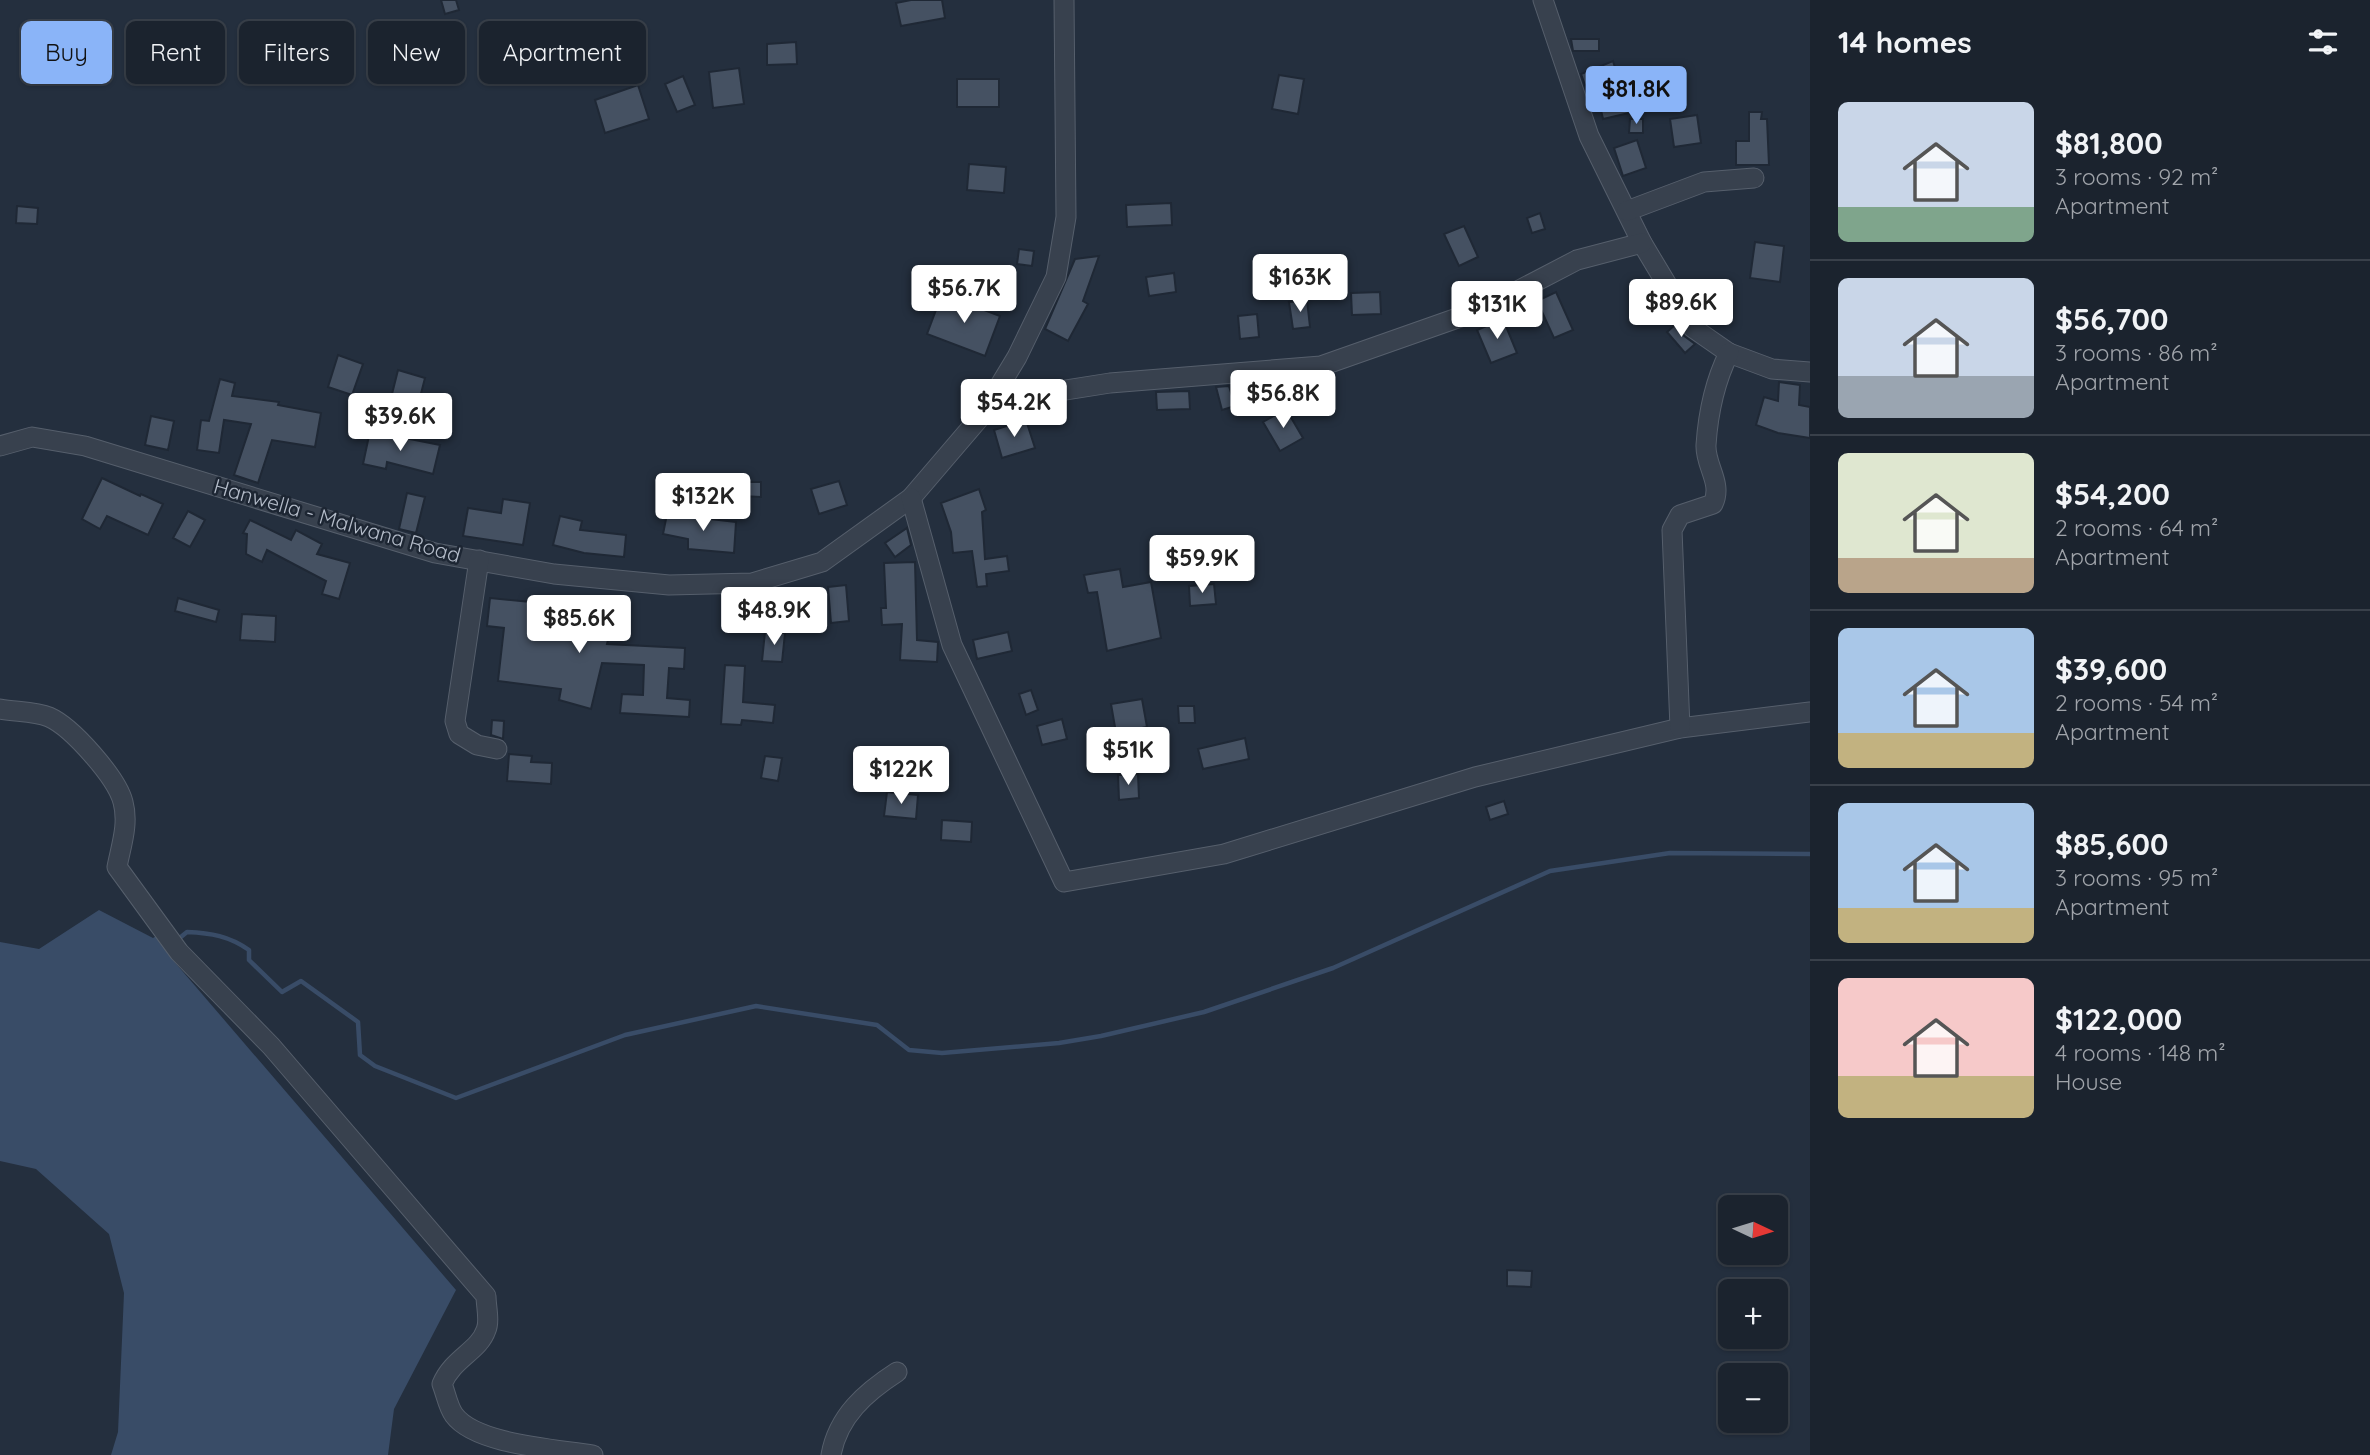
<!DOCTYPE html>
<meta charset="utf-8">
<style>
:root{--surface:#1b232e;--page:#282f3a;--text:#f1f3f6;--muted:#a0a4aa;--line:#39404a;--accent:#8ab4f8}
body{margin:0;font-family:Quicksand,sans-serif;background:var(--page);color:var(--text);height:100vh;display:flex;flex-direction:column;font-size:26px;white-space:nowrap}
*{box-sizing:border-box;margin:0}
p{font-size:23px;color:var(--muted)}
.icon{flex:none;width:38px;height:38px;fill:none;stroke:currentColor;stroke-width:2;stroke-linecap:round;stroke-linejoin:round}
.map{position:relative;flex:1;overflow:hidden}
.details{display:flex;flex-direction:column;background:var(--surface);width:560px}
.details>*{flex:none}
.hud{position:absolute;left:21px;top:21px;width:665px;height:63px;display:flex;gap:14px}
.needle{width:46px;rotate:94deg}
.fabs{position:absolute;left:1718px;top:1195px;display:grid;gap:14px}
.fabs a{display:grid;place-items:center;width:70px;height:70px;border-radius:10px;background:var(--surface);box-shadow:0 2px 5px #0004,0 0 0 2px var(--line);font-size:35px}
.price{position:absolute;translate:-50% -60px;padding:0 16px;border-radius:7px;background:#fff;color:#222;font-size:23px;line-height:46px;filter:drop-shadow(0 2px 4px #0008)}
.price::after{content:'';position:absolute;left:50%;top:42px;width:21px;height:16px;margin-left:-10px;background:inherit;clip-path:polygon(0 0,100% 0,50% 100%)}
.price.on{background:var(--accent);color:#111}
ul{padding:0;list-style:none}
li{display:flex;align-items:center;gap:21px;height:175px;padding:0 28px}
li+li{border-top:2px solid var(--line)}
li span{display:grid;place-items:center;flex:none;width:196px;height:140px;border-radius:10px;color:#555}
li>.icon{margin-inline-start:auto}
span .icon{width:84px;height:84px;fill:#fffc;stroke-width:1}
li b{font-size:30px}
h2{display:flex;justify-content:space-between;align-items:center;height:84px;padding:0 28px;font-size:30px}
.pill{padding:0 24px;border-radius:10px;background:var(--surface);box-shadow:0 2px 5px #0004,0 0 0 2px var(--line);font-size:24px;line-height:63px}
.pill.on{background:var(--accent);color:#111}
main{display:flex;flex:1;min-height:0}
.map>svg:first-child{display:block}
.water{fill:#394c67}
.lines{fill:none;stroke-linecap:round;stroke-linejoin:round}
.stream{stroke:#394c67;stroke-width:4.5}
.building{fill:#455162;stroke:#1f2835;stroke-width:2}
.minor-casing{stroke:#565f6c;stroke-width:21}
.minor{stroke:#38414e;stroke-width:19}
.labels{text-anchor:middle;stroke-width:5;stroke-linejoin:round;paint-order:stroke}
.street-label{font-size:21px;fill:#b4bcc9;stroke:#1d2633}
</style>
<main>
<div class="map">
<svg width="1810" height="1455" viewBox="0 0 1810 1455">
<rect width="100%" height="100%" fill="#242f3e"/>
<path class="water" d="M 99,910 L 153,938 L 163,932 L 172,959 L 456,1290 L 394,1409 L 388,1455 L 111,1455 L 118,1432 L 124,1293 L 109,1234 L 36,1169 L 0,1161 L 0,942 L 39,949 Z"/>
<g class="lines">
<path class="stream" d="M 176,941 L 187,932 C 211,933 229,936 249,950 L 249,960 L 282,992 L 301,981 L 358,1022 L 360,1055 L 375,1066 L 456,1098 L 625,1035 L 756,1006 L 877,1025 L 909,1050 L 942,1053 L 1059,1043 L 1101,1036 L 1204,1012 L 1333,968 L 1550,871 L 1670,853 L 1810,854"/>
</g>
<g class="building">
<path d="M 441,0 L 456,0 L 459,10 L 445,14 Z"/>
<path d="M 911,0 L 942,0 L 945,18 L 901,26 L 896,3 Z"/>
<path d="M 1571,39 L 1599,39 L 1599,51 L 1573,51 Z"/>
<path d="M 796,42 L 797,64 L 767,65 L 767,44 Z"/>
<path d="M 1613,61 L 1629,113 L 1603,119 L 1597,93 L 1589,96 L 1581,74 Z"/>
<path d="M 739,68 L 744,104 L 713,108 L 709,72 Z"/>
<path d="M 1279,75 L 1304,79 L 1298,114 L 1272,109 Z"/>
<path d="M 683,76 L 695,105 L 677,112 L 665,84 Z"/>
<rect x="957" y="79" width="42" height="28"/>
<path d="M 638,85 L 649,119 L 605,133 L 595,100 Z"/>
<path d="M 1749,112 L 1762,112 L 1761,119 L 1767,119 L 1769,165 L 1736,165 L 1736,141 L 1749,141 Z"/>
<path d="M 1697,115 L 1701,143 L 1674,147 L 1670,119 Z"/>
<path d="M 1630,119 L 1643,119 L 1643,133 L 1629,133 Z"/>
<path d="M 1637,140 L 1646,168 L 1623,176 L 1614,148 Z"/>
<path d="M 969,164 L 1006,167 L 1004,193 L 967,190 Z"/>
<path d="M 1171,203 L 1172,225 L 1127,227 L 1126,205 Z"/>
<path d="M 17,206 L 38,208 L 37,224 L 16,223 Z"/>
<path d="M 1540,213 L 1545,229 L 1532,233 L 1527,218 Z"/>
<path d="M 1464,226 L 1478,257 L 1459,266 L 1444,234 Z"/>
<path d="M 1755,242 L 1784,246 L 1780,282 L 1750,278 Z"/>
<path d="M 1019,249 L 1034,251 L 1032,266 L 1017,264 Z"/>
<path d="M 1099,256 L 1083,301 L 1088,304 L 1068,341 L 1045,329 L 1075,259 Z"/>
<path d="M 1174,273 L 1176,292 L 1149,296 L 1146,277 Z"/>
<path d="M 1380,292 L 1381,314 L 1352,315 L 1351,293 Z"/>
<path d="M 1556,292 L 1573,330 L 1554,338 L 1537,301 Z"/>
<path d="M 942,294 L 1000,316 L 985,356 L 927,334 Z"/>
<path d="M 1307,300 L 1310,327 L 1293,329 L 1289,302 Z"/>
<path d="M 1257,314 L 1259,337 L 1240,339 L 1238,316 Z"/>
<path d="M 1503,319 L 1517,353 L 1491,363 L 1477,330 Z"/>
<path d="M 1676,324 L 1683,335 L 1695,344 L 1685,353 L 1667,332 Z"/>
<path d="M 338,355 L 363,364 L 352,395 L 328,387 Z"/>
<path d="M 398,370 L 425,378 L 415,417 L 388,410 Z"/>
<path d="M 220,379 L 235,383 L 232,396 L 279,402 L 278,405 L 321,413 L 315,447 L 272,440 L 258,483 L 234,475 L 251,424 L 224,420 L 219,453 L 197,450 L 201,420 L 209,421 Z"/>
<path d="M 1779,382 L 1800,385 L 1799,405 L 1810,407 L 1810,438 L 1778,433 L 1756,425 L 1764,397 L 1778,401 Z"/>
<path d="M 1265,384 L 1277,386 L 1275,405 L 1262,403 Z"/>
<path d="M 1229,386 L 1235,406 L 1222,410 L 1216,387 Z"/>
<path d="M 1189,391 L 1190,409 L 1157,410 L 1156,392 Z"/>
<path d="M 1286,409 L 1303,438 L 1280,451 L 1263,422 Z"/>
<path d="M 151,416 L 174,421 L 168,450 L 145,445 Z"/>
<path d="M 1026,420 L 1035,448 L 1002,458 L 994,430 Z"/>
<path d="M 370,431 L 440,445 L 433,474 L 387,462 L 386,469 L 363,464 Z"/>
<path d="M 102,478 L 140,496 L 141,494 L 163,504 L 148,535 L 107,516 L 100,529 L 82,519 Z"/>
<path d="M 839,481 L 847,505 L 819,514 L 811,489 Z"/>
<path d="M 740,482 L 761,482 L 761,497 L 740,496 Z"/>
<path d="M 979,489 L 986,510 L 982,512 L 985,559 L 1007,556 L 1009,571 L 986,574 L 987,586 L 977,587 L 972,551 L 953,553 L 951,532 L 941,503 Z"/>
<path d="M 407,493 L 425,497 L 416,533 L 399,529 Z"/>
<path d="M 503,499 L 530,503 L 523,545 L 463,536 L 468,508 L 501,513 Z"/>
<path d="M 188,511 L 205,520 L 190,547 L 173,538 Z"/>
<path d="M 667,514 L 736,522 L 734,553 L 688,549 L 688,539 L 663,534 Z"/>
<path d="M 560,516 L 582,521 L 580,530 L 626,535 L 624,557 L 584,553 L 553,545 Z"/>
<path d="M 250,520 L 291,540 L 296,530 L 322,544 L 317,554 L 350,563 L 339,599 L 322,594 L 326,581 L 267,550 L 262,562 L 246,554 L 247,534 L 243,533 Z"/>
<path d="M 907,528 L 911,545 L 895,557 L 885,543 Z"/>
<path d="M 915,562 L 917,640 L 938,642 L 937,662 L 900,660 L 902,624 L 882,625 L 881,608 L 886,608 L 884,563 Z"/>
<path d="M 1120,569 L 1123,587 L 1151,582 L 1161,638 L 1107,651 L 1097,592 L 1088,593 L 1084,575 Z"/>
<path d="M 1214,584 L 1216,604 L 1190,606 L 1189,586 Z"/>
<path d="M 846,585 L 849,621 L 831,623 L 828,587 Z"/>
<path d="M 178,598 L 219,610 L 216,622 L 175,611 Z"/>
<path d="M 490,598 L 581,607 L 614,616 L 607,644 L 685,648 L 684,669 L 669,668 L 667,698 L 690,700 L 689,717 L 620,713 L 622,694 L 643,695 L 644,665 L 602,663 L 591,709 L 559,700 L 561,689 L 498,681 L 504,628 L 487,626 Z"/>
<path d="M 242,614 L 276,616 L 275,642 L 240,640 Z"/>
<path d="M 765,632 L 785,633 L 782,662 L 762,661 Z"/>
<path d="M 1008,632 L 1012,651 L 977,659 L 973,640 Z"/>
<path d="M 725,665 L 745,666 L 743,702 L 775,705 L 773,723 L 742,720 L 741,725 L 721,724 Z"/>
<path d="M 1031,690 L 1038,710 L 1026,715 L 1019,694 Z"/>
<path d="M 1142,699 L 1147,727 L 1116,733 L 1111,704 Z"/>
<path d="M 1178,706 L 1194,706 L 1195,723 L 1179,723 Z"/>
<path d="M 1062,719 L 1067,739 L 1042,745 L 1037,726 Z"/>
<path d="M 492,720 L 504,721 L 503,739 L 491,735 Z"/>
<path d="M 1245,738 L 1249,759 L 1203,769 L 1198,749 Z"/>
<path d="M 509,754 L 532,756 L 531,762 L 552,763 L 551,784 L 507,781 Z"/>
<path d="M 765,756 L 782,758 L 778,781 L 761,778 Z"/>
<path d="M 1138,774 L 1139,798 L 1119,800 L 1118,775 Z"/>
<path d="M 887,792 L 918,795 L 916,819 L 884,816 Z"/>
<path d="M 1504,801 L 1508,814 L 1490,820 L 1486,807 Z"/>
<path d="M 942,820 L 972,822 L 971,842 L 941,840 Z"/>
<path d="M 1507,1270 L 1532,1271 L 1531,1287 L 1507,1286 Z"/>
</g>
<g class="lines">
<defs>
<g id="minor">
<path d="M 1543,0 L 1589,136 L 1642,243 L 1693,328 L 1729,353 L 1772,369 L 1810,372"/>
<path d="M 1627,211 L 1704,182 L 1754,178"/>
<path d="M 989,402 L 1110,383 L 1321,366 L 1483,309 L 1577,260 L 1642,243"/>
<path d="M 0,446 L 32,437 L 85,446 L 435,553 L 554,574 L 669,585 L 752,583 L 822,562 L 911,498 L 982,415 L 1017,357 L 1056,277 L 1066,217 L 1064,0"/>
<path d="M 911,498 L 952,645 L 1064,882 L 1224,854 L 1475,777 L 1680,728 L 1810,712"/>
<path d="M 479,560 L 455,721 L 459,734 L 477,745 L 497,749"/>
<path d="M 0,709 C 15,712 35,711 49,717 C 72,727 117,778 123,802 C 129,824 121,846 117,867 L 179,952 L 271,1046 L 486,1296 C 486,1306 490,1321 486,1330 C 479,1351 453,1358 442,1384 C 446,1394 448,1407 454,1415 C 476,1445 558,1449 593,1455"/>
<path d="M 1680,728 L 1672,530 L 1680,515 L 1713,504 C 1723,483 1705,466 1706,445 C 1708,415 1715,381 1729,353"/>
<path d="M 831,1455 C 838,1416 866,1392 897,1372"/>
</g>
</defs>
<use href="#minor" class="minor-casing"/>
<use href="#minor" class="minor"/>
</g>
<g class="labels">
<g class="street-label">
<text transform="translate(337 521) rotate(16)" y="7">Hanwella - Malwana Road</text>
</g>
</g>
</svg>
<div class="fabs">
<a><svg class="needle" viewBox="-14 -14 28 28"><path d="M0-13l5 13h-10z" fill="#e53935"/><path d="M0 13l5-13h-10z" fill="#a0a4aa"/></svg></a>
<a>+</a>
<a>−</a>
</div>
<b class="price on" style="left:1636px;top:126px">$81.8K</b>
<b class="price" style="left:1300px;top:314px">$163K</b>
<b class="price" style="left:964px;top:325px">$56.7K</b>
<b class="price" style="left:1681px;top:339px">$89.6K</b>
<b class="price" style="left:1497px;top:341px">$131K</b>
<b class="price" style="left:1283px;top:430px">$56.8K</b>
<b class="price" style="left:1014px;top:439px">$54.2K</b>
<b class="price" style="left:400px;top:453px">$39.6K</b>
<b class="price" style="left:703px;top:533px">$132K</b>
<b class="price" style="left:1202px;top:595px">$59.9K</b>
<b class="price" style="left:774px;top:647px">$48.9K</b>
<b class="price" style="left:579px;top:655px">$85.6K</b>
<b class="price" style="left:1128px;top:787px">$51K</b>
<b class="price" style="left:901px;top:806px">$122K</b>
<div class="hud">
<a class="pill on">Buy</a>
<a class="pill">Rent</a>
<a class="pill">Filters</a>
<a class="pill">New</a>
<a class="pill">Apartment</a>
</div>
</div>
<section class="details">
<h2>14 homes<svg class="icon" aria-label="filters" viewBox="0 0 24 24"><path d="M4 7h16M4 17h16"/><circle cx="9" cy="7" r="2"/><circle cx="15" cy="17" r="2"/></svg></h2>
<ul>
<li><span style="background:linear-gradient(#c9d6e8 75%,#7fa58c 0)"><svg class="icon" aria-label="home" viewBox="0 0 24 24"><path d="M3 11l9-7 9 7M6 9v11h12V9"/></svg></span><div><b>$81,800</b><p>3 rooms · 92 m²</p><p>Apartment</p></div></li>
<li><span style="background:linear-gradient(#c9d6e8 70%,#9aa5b1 0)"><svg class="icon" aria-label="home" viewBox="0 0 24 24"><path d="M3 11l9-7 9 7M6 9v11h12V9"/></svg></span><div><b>$56,700</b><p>3 rooms · 86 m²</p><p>Apartment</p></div></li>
<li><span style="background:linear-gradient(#dfe7d0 75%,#b9a48a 0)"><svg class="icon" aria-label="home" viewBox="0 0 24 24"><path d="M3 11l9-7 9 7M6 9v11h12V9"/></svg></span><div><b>$54,200</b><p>2 rooms · 64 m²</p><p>Apartment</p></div></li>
<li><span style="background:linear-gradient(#a9c7e8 75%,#c2b280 0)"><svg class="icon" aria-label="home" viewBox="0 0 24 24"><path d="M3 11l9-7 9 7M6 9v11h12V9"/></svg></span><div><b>$39,600</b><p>2 rooms · 54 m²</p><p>Apartment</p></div></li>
<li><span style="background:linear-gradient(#a9c7e8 75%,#c2b280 0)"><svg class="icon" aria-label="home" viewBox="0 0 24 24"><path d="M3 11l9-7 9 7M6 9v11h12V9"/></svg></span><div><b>$85,600</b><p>3 rooms · 95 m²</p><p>Apartment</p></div></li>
<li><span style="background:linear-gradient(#f6c9c9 70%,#c2b280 0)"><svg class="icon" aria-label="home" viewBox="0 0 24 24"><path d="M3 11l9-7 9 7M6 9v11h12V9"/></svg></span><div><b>$122,000</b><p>4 rooms · 148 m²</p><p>House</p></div></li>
</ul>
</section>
</main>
